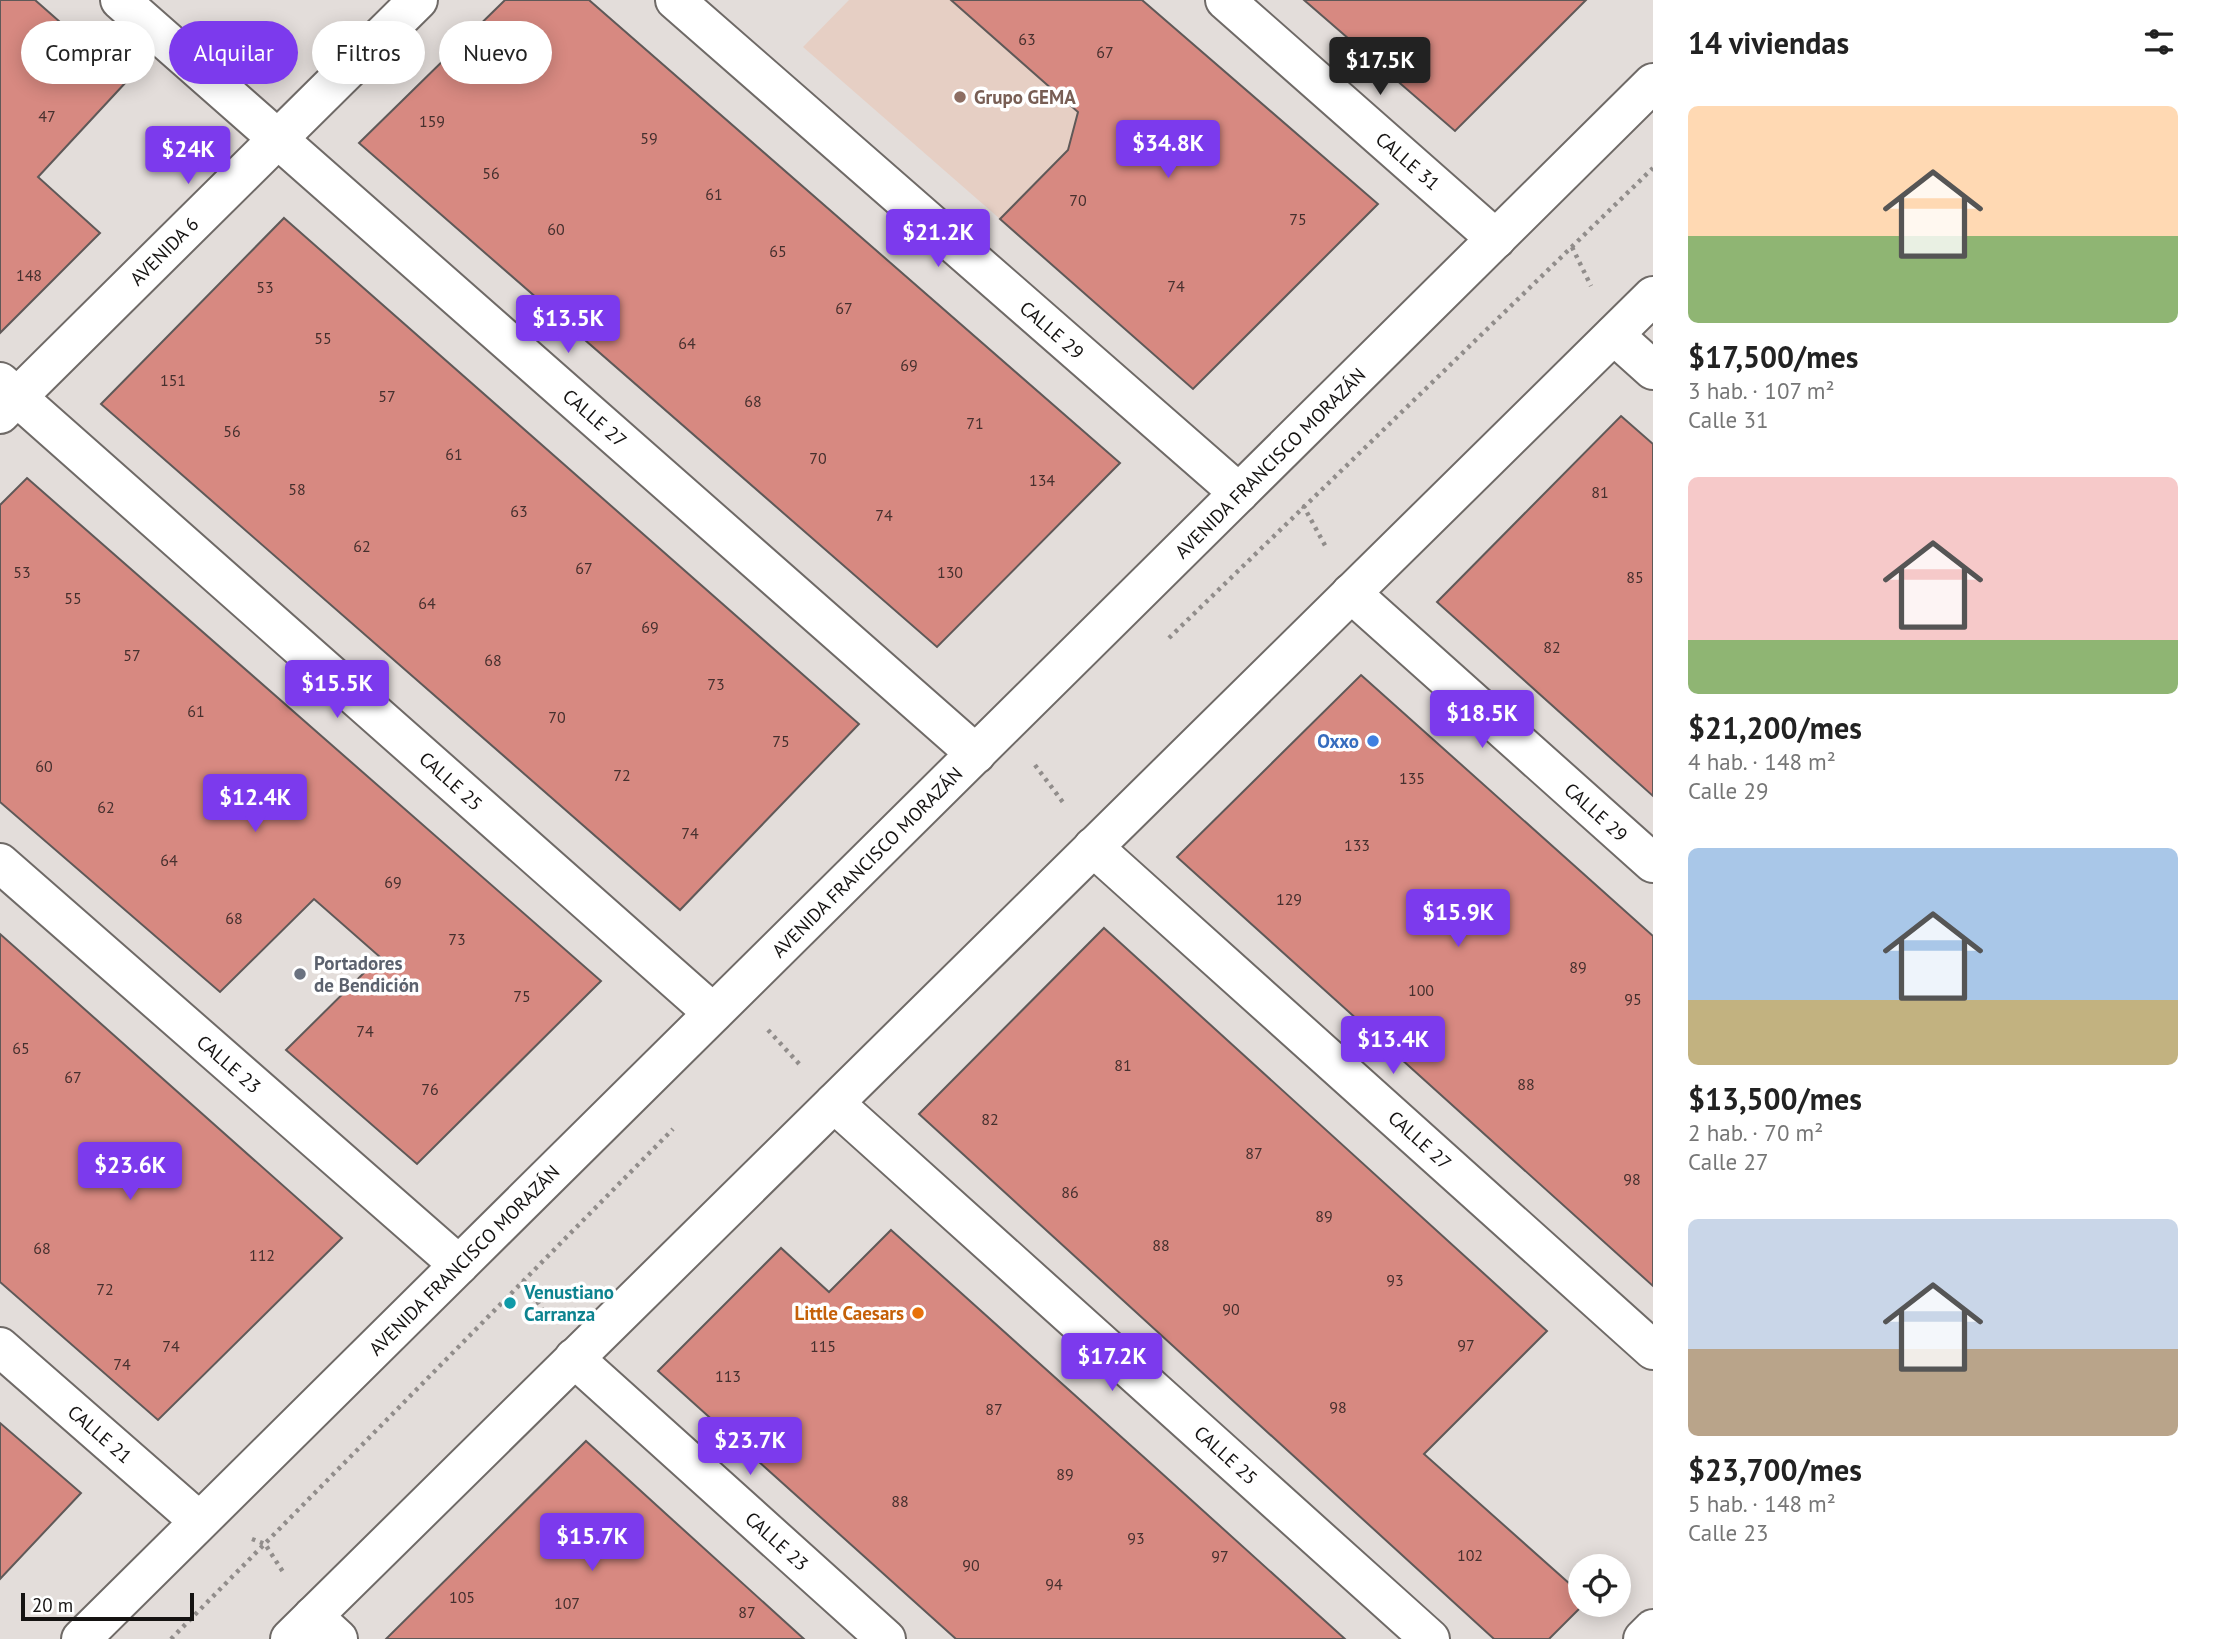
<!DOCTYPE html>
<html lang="es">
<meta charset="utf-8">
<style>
:root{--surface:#fff;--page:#f6f6f6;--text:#222;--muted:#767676;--accent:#7c3aed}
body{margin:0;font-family:"PT Sans",sans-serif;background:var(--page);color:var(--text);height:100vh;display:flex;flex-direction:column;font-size:26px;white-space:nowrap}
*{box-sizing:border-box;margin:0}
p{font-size:23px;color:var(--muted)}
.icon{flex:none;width:38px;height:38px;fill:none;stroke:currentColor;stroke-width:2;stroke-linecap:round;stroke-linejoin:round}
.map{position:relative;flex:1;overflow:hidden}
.sheet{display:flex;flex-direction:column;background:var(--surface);width:560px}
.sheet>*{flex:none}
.guide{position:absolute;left:21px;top:21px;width:665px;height:63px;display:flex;gap:14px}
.buttons{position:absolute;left:1568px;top:1554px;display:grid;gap:14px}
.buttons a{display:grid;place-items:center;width:63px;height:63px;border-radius:50%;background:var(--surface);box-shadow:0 4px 18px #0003;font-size:35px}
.scale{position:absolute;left:21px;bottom:18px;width:173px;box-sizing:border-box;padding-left:7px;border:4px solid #151312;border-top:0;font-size:19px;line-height:24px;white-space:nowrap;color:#151312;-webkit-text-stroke:5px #fff;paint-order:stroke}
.price{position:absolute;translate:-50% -60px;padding:0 16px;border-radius:7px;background:var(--accent);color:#fff;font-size:23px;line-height:46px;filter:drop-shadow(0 2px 4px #0008)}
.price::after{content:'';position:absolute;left:50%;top:42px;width:21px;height:16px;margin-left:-10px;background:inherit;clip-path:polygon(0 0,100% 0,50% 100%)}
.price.selected{background:#222;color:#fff}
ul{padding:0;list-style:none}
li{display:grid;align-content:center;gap:14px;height:371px;padding:0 35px}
li span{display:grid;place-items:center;height:217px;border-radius:10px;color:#555}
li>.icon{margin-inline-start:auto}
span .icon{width:126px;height:126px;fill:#fffc;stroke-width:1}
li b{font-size:30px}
h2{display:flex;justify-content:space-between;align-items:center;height:84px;padding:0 35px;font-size:30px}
.pill{padding:0 24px;border-radius:32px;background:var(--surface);box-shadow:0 4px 18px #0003;font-size:24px;line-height:63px}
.pill.selected{background:var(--accent);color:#fff}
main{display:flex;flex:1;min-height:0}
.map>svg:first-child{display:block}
.education{fill:#e6cfc4}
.building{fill:#d78981;stroke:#5f5958;stroke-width:2}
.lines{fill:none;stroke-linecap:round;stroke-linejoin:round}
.street-casing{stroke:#6f6a67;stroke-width:42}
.primary-casing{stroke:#6f6a67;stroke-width:42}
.path{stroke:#918d8b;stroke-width:4.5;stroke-dasharray:3.5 5;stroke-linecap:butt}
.street{stroke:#fff;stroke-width:38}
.primary{stroke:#fff;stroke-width:38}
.education-dot{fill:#8d6e63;stroke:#fff;stroke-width:2.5}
.shop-dot{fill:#3f7fe0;stroke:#fff;stroke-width:2.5}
.worship-dot{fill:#6b7280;stroke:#fff;stroke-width:2.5}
.culture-dot{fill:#0f9aa8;stroke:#fff;stroke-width:2.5}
.food-dot{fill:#e8710a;stroke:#fff;stroke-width:2.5}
.labels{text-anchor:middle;stroke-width:7;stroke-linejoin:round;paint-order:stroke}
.number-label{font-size:16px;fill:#46302e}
.education-label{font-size:19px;font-weight:bold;fill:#785e54;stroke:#fff;text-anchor:start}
.street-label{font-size:19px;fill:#151312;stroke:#fff}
.shop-label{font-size:19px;font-weight:bold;fill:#366cbe;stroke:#fff;text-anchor:end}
.worship-label{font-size:19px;font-weight:bold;fill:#5b616d;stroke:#fff;text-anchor:start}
.culture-label{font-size:19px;font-weight:bold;fill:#0d838f;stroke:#fff;text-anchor:start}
.food-label{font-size:19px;font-weight:bold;fill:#c56008;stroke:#fff;text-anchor:end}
</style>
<main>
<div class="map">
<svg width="1653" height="1639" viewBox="0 0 1653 1639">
<rect width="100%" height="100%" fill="#e3ddda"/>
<path class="education" d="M 849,0 L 951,0 L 1092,125 L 1000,219 L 803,47 Z"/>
<g class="building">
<path d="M 0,0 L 35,0 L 127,81 L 38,177 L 100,233 L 0,333 Z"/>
<path d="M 505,0 L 589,0 L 1120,463 L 937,647 L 359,143 Z"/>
<path d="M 951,0 L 1142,0 L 1378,204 L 1193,389 L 1000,219 L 1068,150 L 1078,112 Z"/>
<path d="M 1304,0 L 1586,0 L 1455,131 Z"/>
<path d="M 284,218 L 859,724 L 680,910 L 101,404 Z"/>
<path d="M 1621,416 L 1653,444 L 1653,796 L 1437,602 Z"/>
<path d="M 27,478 L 601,981 L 417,1164 L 286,1050 L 380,957 L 314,899 L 220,992 L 0,802 L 0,505 Z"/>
<path d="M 1361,675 L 1653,936 L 1653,1286 L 1177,857 Z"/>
<path d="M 1104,928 L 1547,1331 L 1424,1454 L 1580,1593 L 1580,1605 L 1583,1605 L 1549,1639 L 1494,1639 L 919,1114 Z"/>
<path d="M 0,934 L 342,1238 L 158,1420 L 0,1282 Z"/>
<path d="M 891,1230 L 1147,1460 L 1345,1639 L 956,1639 L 658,1371 L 781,1248 L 829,1292 Z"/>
<path d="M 0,1423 L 81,1493 L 0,1579 Z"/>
<path d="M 586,1441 L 665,1513 L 804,1639 L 386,1639 Z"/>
</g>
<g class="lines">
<defs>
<g id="street">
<path d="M 120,0 L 976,754"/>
<path d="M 675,0 L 1239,493"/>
<path d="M 1225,0 L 1496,239"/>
<path d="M 1614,335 L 1653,370"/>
<path d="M 0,382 L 713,1013"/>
<path d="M 0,414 L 418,0"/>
<path d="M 1351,593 L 1653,863"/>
<path d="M 1093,847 L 1653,1350"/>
<path d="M 0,863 L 459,1265"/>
<path d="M 834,1103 L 1430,1639"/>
<path d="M 0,1347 L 199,1521"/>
<path d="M 574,1358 L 886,1639"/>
<path d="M 313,1616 L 338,1639"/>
<path d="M 1643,1639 L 1653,1629"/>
</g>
<g id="primary">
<path d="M 81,1639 L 1653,83"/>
<path d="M 290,1639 L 1653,296"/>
</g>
</defs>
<use href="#street" class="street-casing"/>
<use href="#primary" class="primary-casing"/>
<g class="path">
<path d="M 1572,247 L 1591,286"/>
<path d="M 1302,506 L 1304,507 L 1327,549"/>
<path d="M 1169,638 L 1653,168"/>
<path d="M 1035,765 L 1065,805"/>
<path d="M 768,1030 L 802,1067"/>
<path d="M 523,1280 L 547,1316"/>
<path d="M 252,1539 L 265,1544 L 285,1575"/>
<path d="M 171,1639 L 673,1129"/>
</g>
<use href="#street" class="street"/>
<use href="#primary" class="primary"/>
</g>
<circle class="education-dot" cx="960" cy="97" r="7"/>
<circle class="shop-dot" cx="1373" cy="741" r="7"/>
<circle class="worship-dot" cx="300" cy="974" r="7"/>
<circle class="culture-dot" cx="510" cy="1303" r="7"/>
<circle class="food-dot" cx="918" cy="1313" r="7"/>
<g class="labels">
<g class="number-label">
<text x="1027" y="45">63</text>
<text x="1105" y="58">67</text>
<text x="47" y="122">47</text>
<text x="432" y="127">159</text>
<text x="649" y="144">59</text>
<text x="491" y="179">56</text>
<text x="714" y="200">61</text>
<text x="1078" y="206">70</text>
<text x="1298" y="225">75</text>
<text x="556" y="235">60</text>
<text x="778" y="257">65</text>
<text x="29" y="281">148</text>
<text x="1176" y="292">74</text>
<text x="265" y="293">53</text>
<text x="844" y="314">67</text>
<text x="323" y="344">55</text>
<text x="687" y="349">64</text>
<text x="909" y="371">69</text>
<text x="173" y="386">151</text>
<text x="387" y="402">57</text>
<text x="753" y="407">68</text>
<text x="975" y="429">71</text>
<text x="232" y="437">56</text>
<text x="454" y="460">61</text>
<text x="818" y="464">70</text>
<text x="1042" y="486">134</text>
<text x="297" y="495">58</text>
<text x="1600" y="498">81</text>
<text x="519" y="517">63</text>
<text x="884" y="521">74</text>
<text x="362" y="552">62</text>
<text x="584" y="574">67</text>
<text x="22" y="578">53</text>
<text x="950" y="578">130</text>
<text x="1635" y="583">85</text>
<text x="73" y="604">55</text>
<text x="427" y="609">64</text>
<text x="650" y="633">69</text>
<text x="1552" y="653">82</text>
<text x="132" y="661">57</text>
<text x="493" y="666">68</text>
<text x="716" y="690">73</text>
<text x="196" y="717">61</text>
<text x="557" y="723">70</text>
<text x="781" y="747">75</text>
<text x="44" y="772">60</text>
<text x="622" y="781">72</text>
<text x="1412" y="784">135</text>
<text x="106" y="813">62</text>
<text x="690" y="839">74</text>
<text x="1357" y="851">133</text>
<text x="169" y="866">64</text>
<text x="393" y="888">69</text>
<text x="1289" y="905">129</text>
<text x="234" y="924">68</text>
<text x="457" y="945">73</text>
<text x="1578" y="973">89</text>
<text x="1421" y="996">100</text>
<text x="522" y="1002">75</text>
<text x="1633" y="1005">95</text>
<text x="365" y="1037">74</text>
<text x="21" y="1054">65</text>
<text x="1123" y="1071">81</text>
<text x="73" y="1083">67</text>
<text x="1526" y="1090">88</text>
<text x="430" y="1095">76</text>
<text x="990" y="1125">82</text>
<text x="1254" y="1159">87</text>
<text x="1632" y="1185">98</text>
<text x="1070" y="1198">86</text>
<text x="1324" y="1222">89</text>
<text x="1161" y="1251">88</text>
<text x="42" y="1254">68</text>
<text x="262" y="1261">112</text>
<text x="1395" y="1286">93</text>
<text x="105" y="1295">72</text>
<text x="1231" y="1315">90</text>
<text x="1466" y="1351">97</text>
<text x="171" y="1352">74</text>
<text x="823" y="1352">115</text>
<text x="122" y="1370">74</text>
<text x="728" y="1382">113</text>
<text x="1338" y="1413">98</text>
<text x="994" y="1415">87</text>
<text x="1065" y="1480">89</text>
<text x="900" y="1507">88</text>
<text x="1136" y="1544">93</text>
<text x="1470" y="1561">102</text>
<text x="1220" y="1562">97</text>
<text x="971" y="1571">90</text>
<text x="1054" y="1590">94</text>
<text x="462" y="1603">105</text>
<text x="567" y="1609">107</text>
<text x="747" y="1618">87</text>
</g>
<g class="education-label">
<text x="974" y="104">Grupo GEMA</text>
</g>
<g class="street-label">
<text transform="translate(1408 161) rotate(41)" y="7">CALLE 31</text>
<text transform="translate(164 251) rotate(-45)" y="7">AVENIDA 6</text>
<text transform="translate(1052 330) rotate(41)" y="7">CALLE 29</text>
<text transform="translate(595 418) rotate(41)" y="7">CALLE 27</text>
<text transform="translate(1270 463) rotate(-45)" y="7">AVENIDA FRANCISCO MORAZÁN</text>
<text transform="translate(451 781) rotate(42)" y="7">CALLE 25</text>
<text transform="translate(1596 812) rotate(42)" y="7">CALLE 29</text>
<text transform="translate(867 862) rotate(-45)" y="7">AVENIDA FRANCISCO MORAZÁN</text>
<text transform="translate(229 1064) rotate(41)" y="7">CALLE 23</text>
<text transform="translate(1420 1140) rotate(42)" y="7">CALLE 27</text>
<text transform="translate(464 1260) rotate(-45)" y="7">AVENIDA FRANCISCO MORAZÁN</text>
<text transform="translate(100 1434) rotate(41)" y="7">CALLE 21</text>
<text transform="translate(1226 1455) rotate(42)" y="7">CALLE 25</text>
<text transform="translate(777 1541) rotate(42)" y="7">CALLE 23</text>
</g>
<g class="shop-label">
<text x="1359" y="748">Oxxo</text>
</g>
<g class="worship-label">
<text x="314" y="970">Portadores<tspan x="314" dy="22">de Bendición</tspan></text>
</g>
<g class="culture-label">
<text x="524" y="1299">Venustiano<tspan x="524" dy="22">Carranza</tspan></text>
</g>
<g class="food-label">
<text x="904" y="1320">Little Caesars</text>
</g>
</g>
</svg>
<div class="buttons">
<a><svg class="icon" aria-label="locate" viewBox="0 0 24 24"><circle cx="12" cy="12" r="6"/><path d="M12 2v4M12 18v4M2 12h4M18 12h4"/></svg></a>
</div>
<div class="scale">20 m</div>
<b class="price selected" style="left:1380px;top:97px">$17.5K</b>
<b class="price" style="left:1168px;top:180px">$34.8K</b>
<b class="price" style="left:188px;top:186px">$24K</b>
<b class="price" style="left:938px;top:269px">$21.2K</b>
<b class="price" style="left:568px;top:355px">$13.5K</b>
<b class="price" style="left:337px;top:720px">$15.5K</b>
<b class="price" style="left:1482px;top:750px">$18.5K</b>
<b class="price" style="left:255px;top:834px">$12.4K</b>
<b class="price" style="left:1458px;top:949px">$15.9K</b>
<b class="price" style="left:1393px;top:1076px">$13.4K</b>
<b class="price" style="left:130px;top:1202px">$23.6K</b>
<b class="price" style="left:1112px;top:1393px">$17.2K</b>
<b class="price" style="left:750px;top:1477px">$23.7K</b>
<b class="price" style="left:592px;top:1573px">$15.7K</b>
<div class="guide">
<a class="pill">Comprar</a>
<a class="pill selected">Alquilar</a>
<a class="pill">Filtros</a>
<a class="pill">Nuevo</a>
</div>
</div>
<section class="sheet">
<h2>14 viviendas<svg class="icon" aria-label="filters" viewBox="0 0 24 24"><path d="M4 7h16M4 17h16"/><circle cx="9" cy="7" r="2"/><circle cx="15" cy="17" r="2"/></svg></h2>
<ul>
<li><span style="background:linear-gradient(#ffd9b3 60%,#8fb573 0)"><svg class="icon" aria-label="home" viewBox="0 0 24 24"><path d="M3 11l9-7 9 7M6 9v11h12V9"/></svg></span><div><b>$17,500/mes</b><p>3 hab. · 107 m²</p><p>Calle 31</p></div></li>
<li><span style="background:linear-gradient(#f6c9c9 75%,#8fb573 0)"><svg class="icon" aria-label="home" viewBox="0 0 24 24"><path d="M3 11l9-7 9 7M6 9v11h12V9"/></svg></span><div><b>$21,200/mes</b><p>4 hab. · 148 m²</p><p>Calle 29</p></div></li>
<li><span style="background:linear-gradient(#a9c7e8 70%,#c2b280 0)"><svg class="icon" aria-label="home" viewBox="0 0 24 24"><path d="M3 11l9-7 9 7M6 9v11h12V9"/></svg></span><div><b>$13,500/mes</b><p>2 hab. · 70 m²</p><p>Calle 27</p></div></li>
<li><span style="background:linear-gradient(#c9d6e8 60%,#b9a48a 0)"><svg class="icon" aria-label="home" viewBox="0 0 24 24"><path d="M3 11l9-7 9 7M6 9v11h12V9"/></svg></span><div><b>$23,700/mes</b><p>5 hab. · 148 m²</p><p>Calle 23</p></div></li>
</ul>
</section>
</main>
